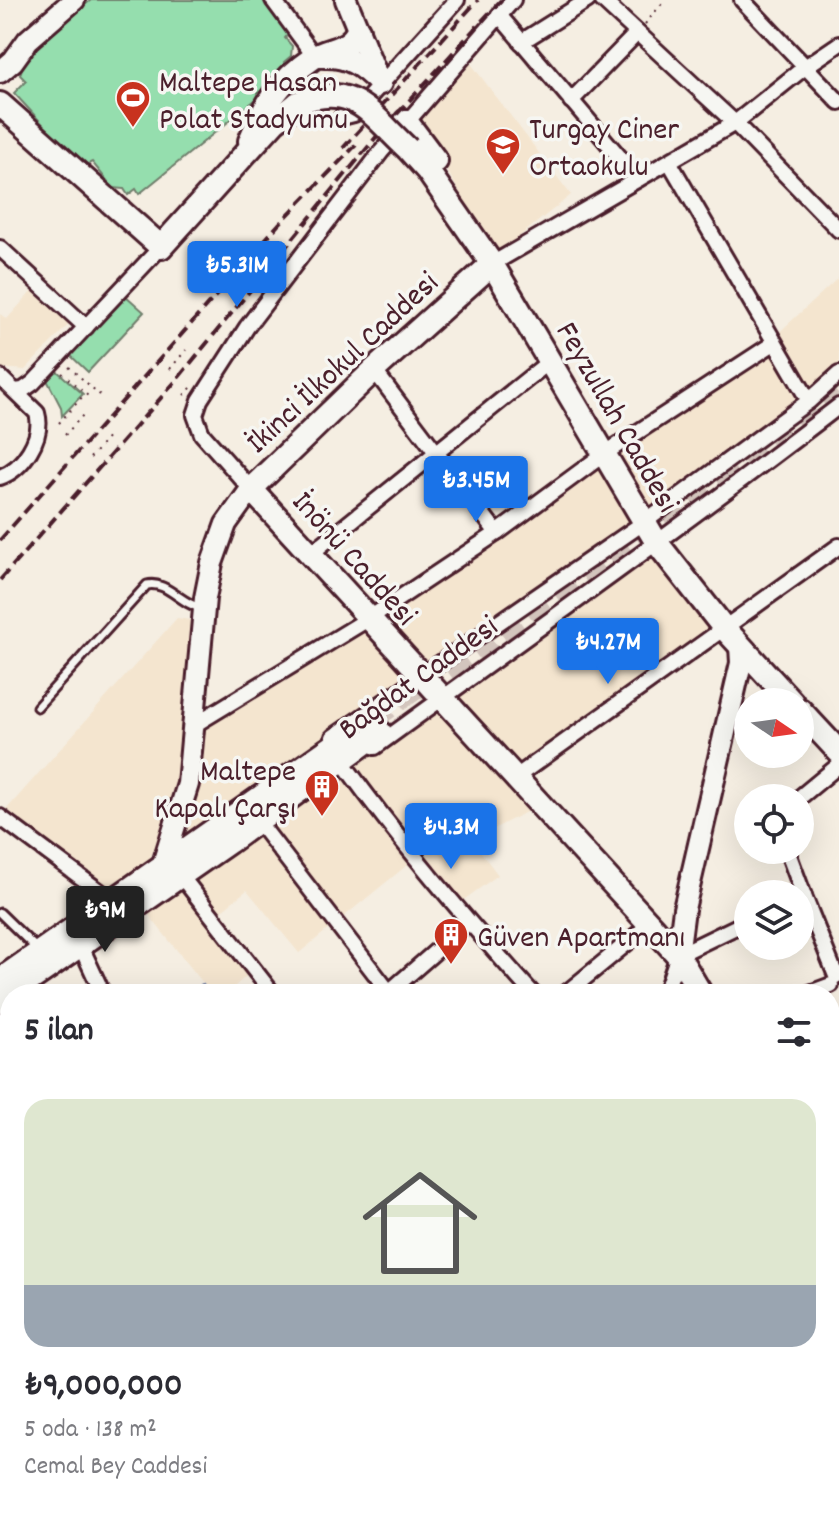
<!DOCTYPE html>
<html lang="tr">
<meta charset="utf-8">
<style>
:root{--surface:#fff;--page:#f7f7f7;--text:#2b2b33;--muted:#7c7c81;--line:#e1e1e2;--accent:#1a73e8}
body{margin:0;font-family:Dekko,sans-serif;background:var(--page);color:var(--text);height:100vh;display:flex;flex-direction:column;font-size:30px;white-space:nowrap}
*{box-sizing:border-box;margin:0}
p{font-size:26px;color:var(--muted)}
.icon{flex:none;width:44px;height:44px;fill:none;stroke:currentColor;stroke-width:2;stroke-linecap:round;stroke-linejoin:round}
.map{position:relative;flex:1;overflow:hidden}
.details{position:absolute;left:0px;top:984px;width:840px;height:536px;display:flex;flex-direction:column;background:var(--surface);border-radius:32px 32px 0 0;box-shadow:0 8px 32px #0002}
.details>*{flex:none}
.needle{width:52px;rotate:103deg}
.tools{position:absolute;left:734px;top:688px;display:grid;gap:16px}
.tools a{display:grid;place-items:center;width:80px;height:80px;border-radius:50%;background:var(--surface);box-shadow:0 8px 32px #0002;font-size:40px}
.price{position:absolute;translate:-50% -68px;padding:0 18px;border-radius:8px;background:var(--accent);color:#fff;font-size:26px;line-height:52px;filter:drop-shadow(0 2px 4px #0008)}
.price::after{content:'';position:absolute;left:50%;top:48px;width:24px;height:18px;margin-left:-12px;background:inherit;clip-path:polygon(0 0,100% 0,50% 100%)}
.price.on{background:#222;color:#fff}
ul{padding:0;list-style:none}
li{display:grid;align-content:center;gap:16px;height:424px;padding:0 24px}
li+li{border-top:2px solid var(--line)}
li span{display:grid;place-items:center;height:248px;border-radius:24px;color:#555}
li>.icon{margin-inline-start:auto}
span .icon{width:144px;height:144px;fill:#fffc;stroke-width:1}
li b{font-size:34px}
h2{display:flex;justify-content:space-between;align-items:center;height:96px;padding:0 24px;font-size:34px}
.map>svg:first-child{display:block}
.built{fill:#f4e5cf}
.green{fill:#95deae;stroke:#707e6c;stroke-width:2}
.lines{fill:none;stroke-linecap:round;stroke-linejoin:round}
.stream{stroke:#7884a3;stroke-width:4}
.primary-tunnel{stroke:#d3c5bd;stroke-width:22;stroke-dasharray:22 11;stroke-linecap:butt}
.lane-casing{stroke:#4a1f2b;stroke-width:13}
.street-casing{stroke:#4a1f2b;stroke-width:20}
.secondary-casing{stroke:#4a1f2b;stroke-width:26}
.primary-casing{stroke:#4a1f2b;stroke-width:28}
.path{stroke:#4a1f2b;stroke-width:2;stroke-dasharray:2 6;stroke-linecap:butt}
.lane{stroke:#f6f6f2;stroke-width:7}
.street{stroke:#f6f6f2;stroke-width:14}
.secondary{stroke:#f6f6f2;stroke-width:20}
.primary{stroke:#f6f6f2;stroke-width:22}
.rail{stroke:#4a1f2b;stroke-width:4;stroke-dasharray:12 6;stroke-linecap:butt}
.primary-bridge-casing{stroke:#4a1f2b;stroke-width:28;stroke-linecap:butt}
.primary-bridge{stroke:#f6f6f2;stroke-width:22}
.labels{text-anchor:middle;stroke-width:7;stroke-linejoin:round;paint-order:stroke}
.poi-label{font-size:32px;fill:#4a1f2b;stroke:#f6f6f2;text-anchor:start}
.street-label{font-size:32px;fill:#4a1f2b;stroke:#f6f6f2}
</style>
<div class="map">
<svg width="839" height="1520" viewBox="0 0 839 1520">
<rect width="100%" height="100%" fill="#f5eee2"/>
<filter id="ink" filterUnits="userSpaceOnUse"><feTurbulence type="fractalNoise" baseFrequency=".0125" numOctaves="2"/><feDisplacementMap in="SourceGraphic" scale="16" xChannelSelector="R" yChannelSelector="G"/><feConvolveMatrix kernelMatrix="1 2 1 2 8 2 1 2 1" color-interpolation-filters="sRGB"/></filter>
<g filter="url(#ink)">
<g class="built">
<path d="M 469,61 L 571,195 L 496,255 L 417,119 Z"/>
<path d="M 839,277 L 839,369 L 804,400 L 646,517 L 609,452 L 773,338 Z"/>
<path d="M 32,291 L 70,323 L 25,370 L 2,368 L 0,366 L 0,314 L 7,319 Z"/>
<path d="M 596,460 L 635,523 L 423,668 L 376,615 Z"/>
<path d="M 655,549 L 719,631 L 521,774 L 451,696 Z"/>
<path d="M 177,618 L 190,620 L 179,764 L 169,815 L 147,865 L 116,892 L 5,811 Z"/>
<path d="M 362,625 L 413,675 L 179,847 L 177,835 L 204,724 Z"/>
<path d="M 439,707 L 534,808 L 472,840 L 498,875 L 458,904 L 416,858 L 299,953 L 247,890 L 212,918 L 252,971 L 226,994 L 212,994 L 148,914 Z"/>
</g>
<g class="green">
<path d="M 91,0 L 263,0 L 289,33 L 285,38 L 292,46 L 291,56 L 284,62 L 288,69 L 258,93 L 260,96 L 139,194 L 136,189 L 128,195 L 124,189 L 113,188 L 92,162 L 82,167 L 14,93 L 26,81 L 20,75 L 23,65 L 30,58 L 25,53 Z"/>
<path d="M 125,295 L 144,312 L 88,372 L 70,355 Z"/>
<path d="M 56,370 L 83,394 L 62,416 L 61,407 L 47,380 Z"/>
</g>
<g class="lines">
<path class="stream" d="M 202,985 L 209,994"/>
<g class="primary-tunnel">
<path d="M 426,698 L 817,414 L 839,395"/>
<path d="M 371,720 L 434,676"/>
</g>
<defs>
<g id="lane">
<path d="M 37,707 L 147,585 C 166,580 183,606 202,608"/>
<path d="M 0,913 L 38,950"/>
</g>
<g id="street">
<path d="M 273,0 L 315,57"/>
<path d="M 602,0 L 735,123 L 839,230"/>
<path d="M 742,0 L 839,102"/>
<path d="M 499,15 L 638,179"/>
<path d="M 521,42 L 588,0"/>
<path d="M 571,101 L 637,33"/>
<path d="M 342,117 L 354,114 L 457,0"/>
<path d="M 670,163 L 809,401"/>
<path d="M 0,248 L 86,327"/>
<path d="M 492,264 L 735,123 L 805,67 L 839,44"/>
<path d="M 374,370 L 497,533"/>
<path d="M 0,377 L 37,413 C 44,437 23,469 0,477"/>
<path d="M 15,391 L 23,390 L 33,383 L 161,247"/>
<path d="M 251,489 L 202,434 L 195,415 L 200,400 L 247,327 L 381,152 L 513,0"/>
<path d="M 309,555 L 550,361"/>
<path d="M 194,725 L 368,619 L 497,533 L 604,454 L 774,343"/>
<path d="M 333,737 L 643,523 L 809,401 L 839,374"/>
<path d="M 375,747 C 530,634 687,523 839,406"/>
<path d="M 346,767 C 404,847 467,921 533,994"/>
<path d="M 516,777 L 839,546"/>
<path d="M 799,798 L 839,765"/>
<path d="M 0,817 L 114,902"/>
<path d="M 263,828 L 389,992 L 468,923"/>
<path d="M 787,850 L 804,896 L 800,898"/>
<path d="M 181,876 L 273,994"/>
<path d="M 804,896 L 836,976 L 839,974"/>
<path d="M 78,940 L 103,994"/>
<path d="M 565,994 L 649,925"/>
<path d="M 665,994 L 678,955 L 748,921"/>
<path d="M 807,994 L 831,985"/>
<path d="M 0,1051 L 10,1069"/>
<path d="M 0,1259 L 10,1286"/>
<path d="M 0,1303 L 10,1300"/>
<path d="M 0,1484 L 10,1481"/>
<path d="M 303,1510 L 309,1520"/>
<path d="M 384,1510 L 388,1520"/>
<path d="M 523,1510 L 527,1520"/>
<path d="M 598,1510 L 602,1520"/>
<path d="M 695,1510 L 696,1520"/>
<path d="M 154,1520 L 155,1510"/>
<path d="M 207,1520 L 227,1510"/>
<path d="M 819,1520 L 839,1514"/>
</g>
<g id="secondary">
<path d="M 346,0 L 380,83"/>
<path d="M 0,72 L 13,61 L 28,40 L 74,0"/>
<path d="M 162,867 L 188,784 L 205,598 L 212,563 L 226,524 L 251,489"/>
<path d="M 678,955 L 684,909 L 741,663 L 740,646"/>
</g>
<g id="primary">
<path d="M 324,56 C 349,55 363,66 380,83"/>
<path d="M 0,104 L 161,247 L 274,122 L 298,103"/>
<path d="M 406,121 L 436,161"/>
<path d="M 250,141 C 265,104 278,82 313,58 C 330,47 349,51 358,30"/>
<path d="M 408,149 L 427,170 L 492,264 L 657,543 L 724,628 L 792,702"/>
<path d="M 492,264 L 374,370 L 251,489 L 678,955 L 701,994"/>
<path d="M 800,710 L 839,752"/>
<path d="M 0,980 L 346,737"/>
<path d="M 0,1001 L 229,842 L 380,732"/>
<path d="M 830,1292 L 839,1314"/>
</g>
</defs>
<use href="#lane" class="lane-casing"/>
<use href="#street" class="street-casing"/>
<use href="#secondary" class="secondary-casing"/>
<use href="#primary" class="primary-casing"/>
<g class="path">
<path d="M 645,24 L 665,0"/>
<path d="M 69,367 L 100,395"/>
<path d="M 170,369 L 186,350"/>
<path d="M 62,373 L 88,396"/>
<path d="M 184,395 L 192,387"/>
<path d="M 59,423 L 84,395"/>
<path d="M 65,435 L 84,414"/>
<path d="M 90,458 L 109,436"/>
</g>
<use href="#lane" class="lane"/>
<use href="#street" class="street"/>
<use href="#secondary" class="secondary"/>
<use href="#primary" class="primary"/>
<g class="rail">
<path d="M 343,148 L 478,0"/>
<path d="M 0,540 L 279,224 L 356,145"/>
<path d="M 0,580 L 175,382 L 377,136 L 501,0"/>
</g>
<defs>
<path id="primary-bridge" d="M 298,103 C 353,80 371,115 408,149"/>
</defs>
<use href="#primary-bridge" class="primary-bridge-casing"/>
<use href="#primary-bridge" class="primary-bridge"/>
</g>
</g>
<defs>
<symbol id="stadium-pin" viewBox="-11 -11 22 30"><path d="M0 17L-7.5 6A9.5 9.5 0 1 1 7.5 6Z" fill="#c8321e" stroke="#f6f6f2"/><path d="M0-5a6.5 5 0 1 0 0 10a6.5 5 0 1 0 0-10ZM-3.5-1.8h7v3.6h-7Z" fill="#fff"/></symbol>
<symbol id="school-pin" viewBox="-11 -11 22 30"><path d="M0 17L-7.5 6A9.5 9.5 0 1 1 7.5 6Z" fill="#c8321e" stroke="#f6f6f2"/><path d="M0-5L7-2L0 1L-7-2ZM-4 1L0 2.5L4 1V4Q0 6-4 4Z" fill="#fff"/></symbol>
<symbol id="building-pin" viewBox="-11 -11 22 30"><path d="M0 17L-7.5 6A9.5 9.5 0 1 1 7.5 6Z" fill="#c8321e" stroke="#f6f6f2"/><path d="M-4-6H4V6H1V3H-1V6H-4ZM-2.5-4.3h1.7v1.8h-1.7ZM.8-4.3h1.7v1.8H.8ZM-2.5-1h1.7V.8h-1.7ZM.8-1h1.7V.8H.8Z" fill="#fff"/></symbol>
</defs>
<g fill-rule="evenodd">
<use href="#stadium-pin" x="113" y="78" width="40" height="54"/>
<use href="#school-pin" x="483" y="125" width="40" height="54"/>
<use href="#building-pin" x="302" y="767" width="40" height="54"/>
<use href="#building-pin" x="431" y="915" width="40" height="54"/>
</g>
<g class="labels">
<g class="poi-label">
<text x="159" y="91">Maltepe Hasan<tspan x="159" dy="37">Polat Stadyumu</tspan></text>
<text x="529" y="138">Turgay Ciner<tspan x="529" dy="37">Ortaokulu</tspan></text>
<text x="296" y="780" text-anchor="end">Maltepe<tspan x="296" dy="37">Kapalı Çarşı</tspan></text>
<text x="477" y="946">Güven Apartmanı</text>
</g>
<g class="street-label">
<text transform="translate(341 361) rotate(-43)" y="11">İkinci İlkokul Caddesi</text>
<text transform="translate(619 416) rotate(60)" y="11">Feyzullah Caddesi</text>
<text transform="translate(356 557) rotate(48)" y="11">İnönü Caddesi</text>
<text transform="translate(417 676) rotate(-36)" y="11">Bağdat Caddesi</text>
</g>
</g>
</svg>
<div class="tools">
<a><svg class="needle" viewBox="-14 -14 28 28"><path d="M0-13l5 13h-10z" fill="#e53935"/><path d="M0 13l5-13h-10z" fill="#7c7c81"/></svg></a>
<a><svg class="icon" aria-label="locate" viewBox="0 0 24 24"><circle cx="12" cy="12" r="6"/><path d="M12 2v4M12 18v4M2 12h4M18 12h4"/></svg></a>
<a><svg class="icon" aria-label="layers" viewBox="0 0 24 24"><path d="M12 4l9 5-9 5-9-5zM3 14l9 5 9-5"/></svg></a>
</div>
<b class="price" style="left:237px;top:309px">₺5.31M</b>
<b class="price" style="left:476px;top:524px">₺3.45M</b>
<b class="price" style="left:608px;top:686px">₺4.27M</b>
<b class="price" style="left:451px;top:871px">₺4.3M</b>
<b class="price on" style="left:105px;top:954px">₺9M</b>
<section class="details">
<h2>5 ilan<svg class="icon" aria-label="filters" viewBox="0 0 24 24"><path d="M4 7h16M4 17h16"/><circle cx="9" cy="7" r="2"/><circle cx="15" cy="17" r="2"/></svg></h2>
<ul>
<li><span style="background:linear-gradient(#dfe7d0 75%,#9aa5b1 0)"><svg class="icon" aria-label="home" viewBox="0 0 24 24"><path d="M3 11l9-7 9 7M6 9v11h12V9"/></svg></span><div><b>₺9,000,000</b><p>5 oda · 138 m²</p><p>Cemal Bey Caddesi</p></div></li>
</ul>
</section>
</div>
